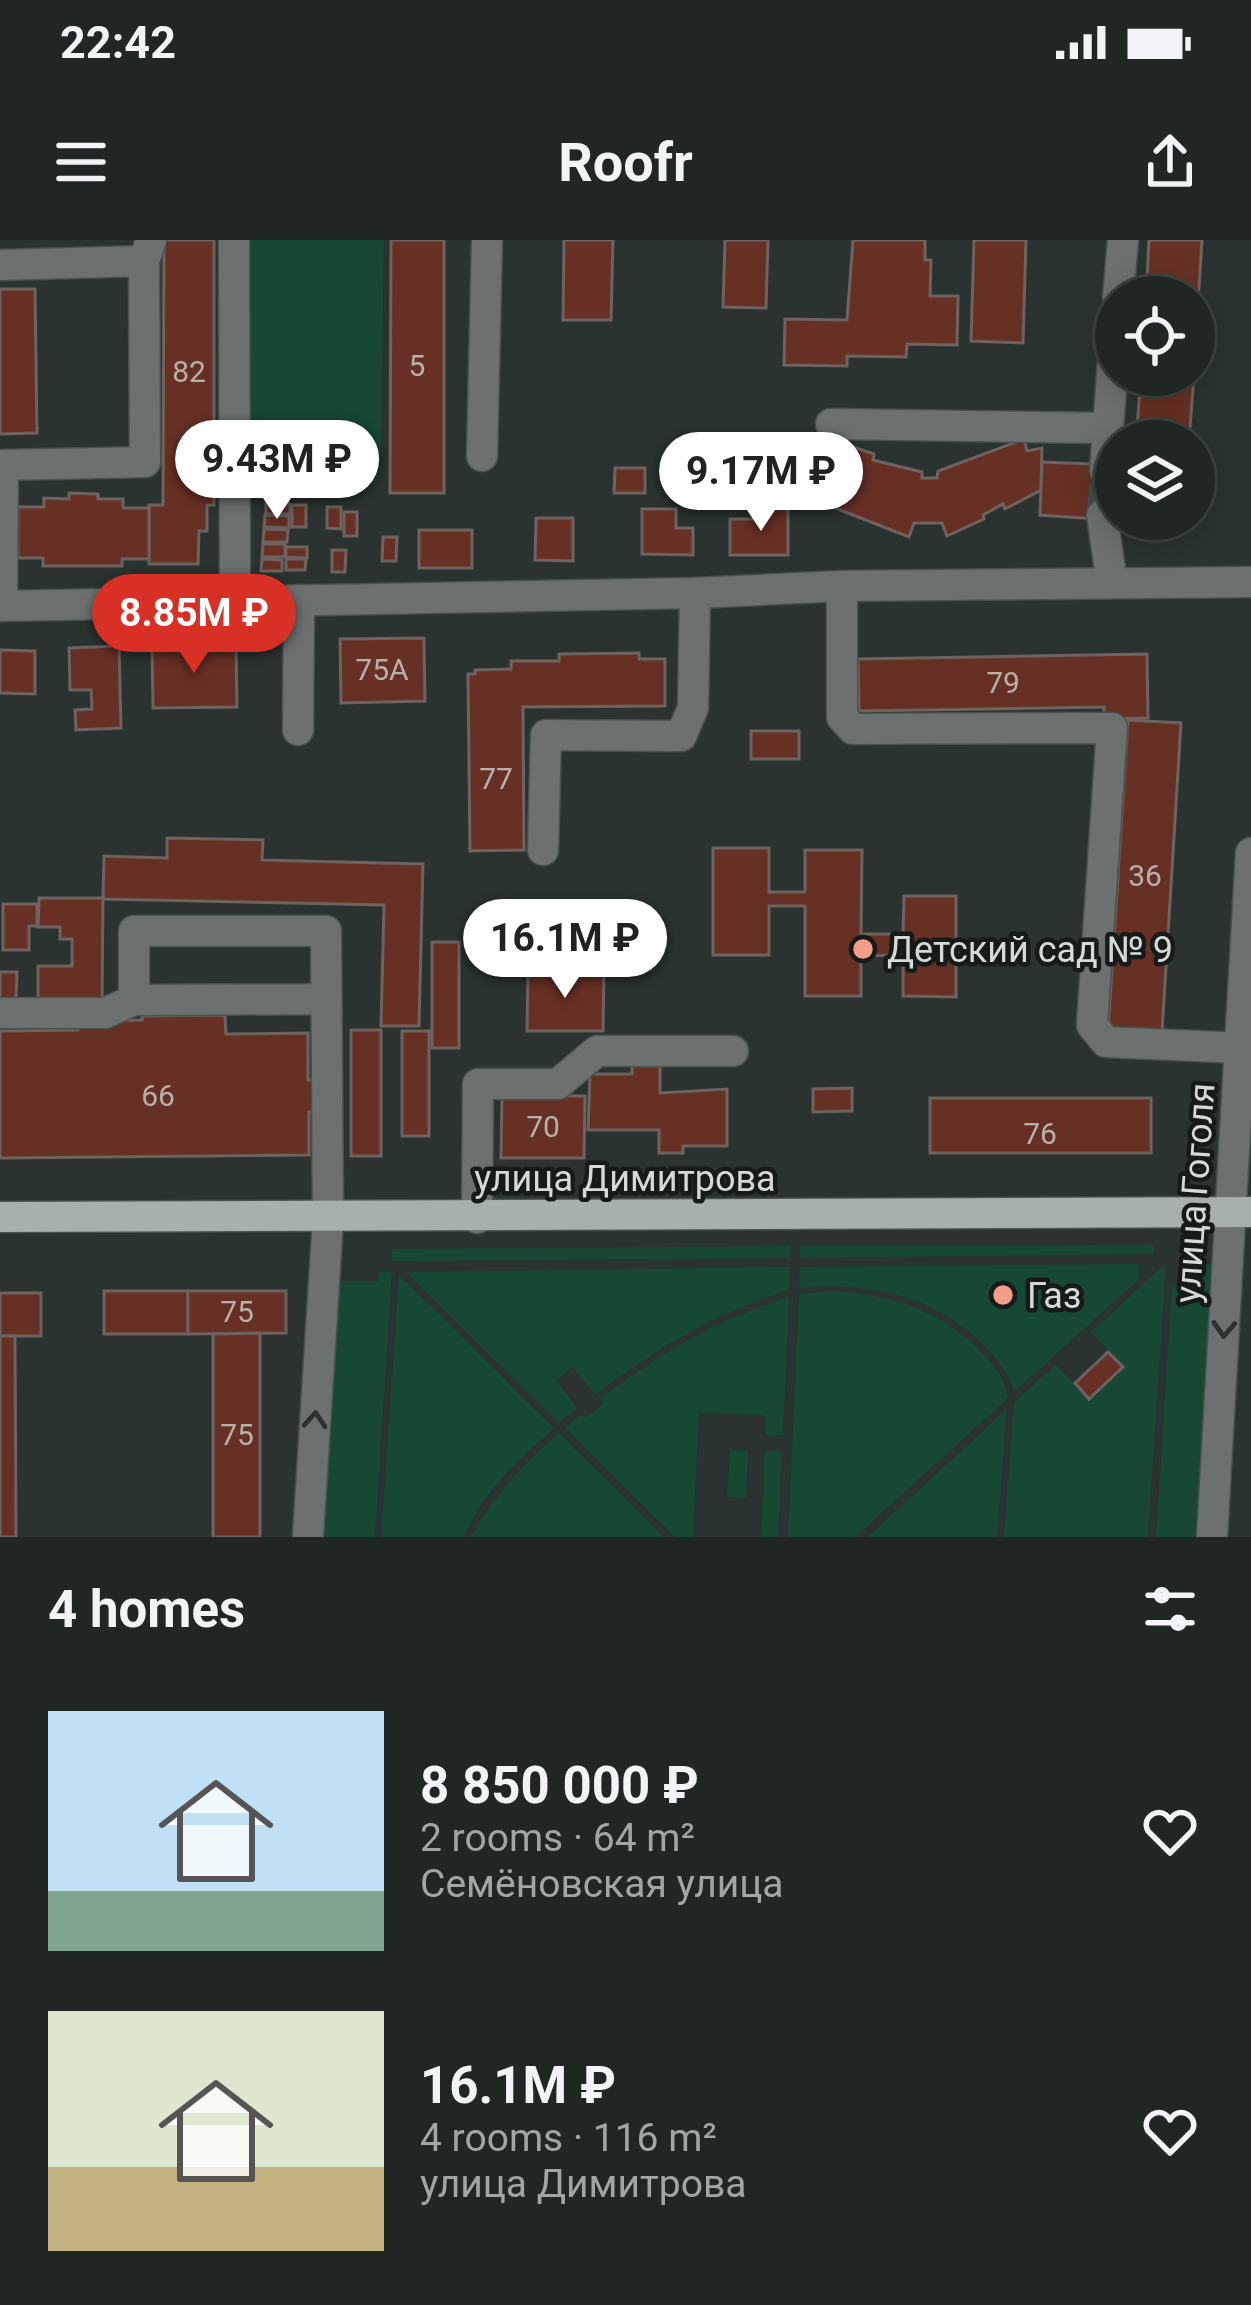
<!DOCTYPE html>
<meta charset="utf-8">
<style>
:root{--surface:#202623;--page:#282e2b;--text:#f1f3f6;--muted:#a2a5a6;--line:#3d4341;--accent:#d93025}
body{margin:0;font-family:Roboto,sans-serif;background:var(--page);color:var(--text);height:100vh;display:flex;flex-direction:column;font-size:45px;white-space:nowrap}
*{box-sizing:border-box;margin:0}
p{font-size:39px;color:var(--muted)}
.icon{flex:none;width:66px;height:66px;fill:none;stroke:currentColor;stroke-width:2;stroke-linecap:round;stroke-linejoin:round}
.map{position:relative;height:1297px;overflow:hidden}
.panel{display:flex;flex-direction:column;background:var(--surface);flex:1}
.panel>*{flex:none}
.tools{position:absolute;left:1095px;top:36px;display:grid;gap:24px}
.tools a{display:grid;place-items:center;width:120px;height:120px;border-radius:50%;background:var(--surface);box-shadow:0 6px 30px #0003,0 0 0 3px var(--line);font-size:60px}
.price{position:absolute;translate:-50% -102px;padding:0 27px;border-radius:42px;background:#fff;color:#222;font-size:39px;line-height:78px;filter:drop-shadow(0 3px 6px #0008)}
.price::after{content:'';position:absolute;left:50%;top:72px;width:36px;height:27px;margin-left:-18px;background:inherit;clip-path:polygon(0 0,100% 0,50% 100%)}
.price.active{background:var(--accent);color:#fff}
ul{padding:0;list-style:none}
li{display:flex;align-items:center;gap:36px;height:300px;padding:0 48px}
li span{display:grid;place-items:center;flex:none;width:336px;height:240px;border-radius:0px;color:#555}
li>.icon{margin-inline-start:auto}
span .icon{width:144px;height:144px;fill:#fffc;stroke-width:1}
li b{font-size:51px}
h2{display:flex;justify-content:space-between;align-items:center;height:144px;padding:0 48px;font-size:51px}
.status{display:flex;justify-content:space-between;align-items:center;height:84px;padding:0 60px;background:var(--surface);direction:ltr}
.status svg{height:33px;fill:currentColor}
header{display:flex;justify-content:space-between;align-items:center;height:156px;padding:0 48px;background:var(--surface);font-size:54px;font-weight:700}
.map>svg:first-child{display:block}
.green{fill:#164834}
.building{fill:#673025;stroke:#6e6361;stroke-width:3}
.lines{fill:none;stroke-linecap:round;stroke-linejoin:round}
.minor-tunnel{stroke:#444c48;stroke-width:30;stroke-dasharray:30 15;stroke-linecap:butt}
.minor-casing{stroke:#49514d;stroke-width:33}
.major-casing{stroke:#49514d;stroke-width:33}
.minor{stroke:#6c716f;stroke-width:30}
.major{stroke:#a7b0ac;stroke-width:30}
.oneway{stroke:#2c302e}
.poi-dot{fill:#f49d8b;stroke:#161a18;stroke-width:4.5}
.labels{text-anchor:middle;stroke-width:9;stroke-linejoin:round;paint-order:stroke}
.number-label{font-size:30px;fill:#b9b0aa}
.poi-label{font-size:36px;fill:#d4dad7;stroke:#161a18;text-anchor:start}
.street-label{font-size:36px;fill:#d4dad7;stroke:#161a18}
</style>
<div class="status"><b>22:42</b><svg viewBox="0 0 49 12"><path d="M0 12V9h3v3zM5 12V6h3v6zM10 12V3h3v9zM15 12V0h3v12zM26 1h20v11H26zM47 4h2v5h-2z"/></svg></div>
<header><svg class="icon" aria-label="menu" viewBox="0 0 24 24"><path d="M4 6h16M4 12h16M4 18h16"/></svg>Roofr<svg class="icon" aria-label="share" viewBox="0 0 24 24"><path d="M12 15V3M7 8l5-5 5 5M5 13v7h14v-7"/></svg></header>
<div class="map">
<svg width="1251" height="1297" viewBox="0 0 1251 1297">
<rect width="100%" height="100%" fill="#2a332f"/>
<g class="green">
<path d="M 244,0 L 384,0 L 381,214 L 377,242 L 346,241 L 344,214 L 243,216 Z"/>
<path d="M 1154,1005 L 1153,1014 L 800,1018 L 800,1006 Z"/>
<path d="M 791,1006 L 790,1018 L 392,1021 L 392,1009 Z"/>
<path d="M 1166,1023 L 1148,1297 L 1004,1297 L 1014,1162 L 1056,1125 L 1090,1159 L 1124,1128 L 1091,1092 Z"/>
<path d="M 1139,1024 L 1138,1040 L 1014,1152 C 1010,1136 1001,1124 990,1112 C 940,1056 871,1041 799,1048 L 800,1027 Z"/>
<path d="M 1195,1024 L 1218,1024 L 1199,1297 L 1156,1297 L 1172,1046 L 1193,1046 Z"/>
<path d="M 790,1027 L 789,1050 C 712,1074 659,1107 595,1155 L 572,1127 L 556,1141 L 578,1168 L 559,1183 L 406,1032 Z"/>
<path d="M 379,1032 L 392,1032 L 375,1297 L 321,1297 L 336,1041 L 378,1041 Z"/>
<path d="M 399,1035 L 554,1188 C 518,1220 483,1252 464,1297 L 381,1297 Z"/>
<path d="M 831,1051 C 892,1055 944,1070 986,1117 C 997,1129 1006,1141 1008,1158 L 855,1297 L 788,1297 L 799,1054 Z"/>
<path d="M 789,1057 L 783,1195 L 766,1195 L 766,1175 L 699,1173 L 693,1297 L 675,1297 L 565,1188 L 581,1175 L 585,1178 L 603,1164 L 600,1159 C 664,1111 711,1082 789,1057 Z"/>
<path d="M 1007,1169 L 997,1297 L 868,1297 Z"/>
<path d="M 559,1193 L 664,1297 L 471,1297 C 493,1255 524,1225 559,1193 Z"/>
<path d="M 730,1210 L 748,1211 L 746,1258 L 727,1257 Z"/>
<path d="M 765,1211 L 782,1212 L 778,1297 L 761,1297 Z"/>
</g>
<g class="building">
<path d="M 164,0 L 214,0 L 214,265 L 207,265 L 207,291 L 199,291 L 198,324 L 149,324 L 149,265 L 163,265 Z"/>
<path d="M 391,0 L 444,0 L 444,253 L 390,253 Z"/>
<path d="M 564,0 L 613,0 L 611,80 L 563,80 Z"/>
<path d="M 725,0 L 768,0 L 766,68 L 723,67 Z"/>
<path d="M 853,0 L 925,0 L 925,20 L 931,20 L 930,56 L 958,56 L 957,105 L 907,104 L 906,117 L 847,116 L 847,126 L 784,125 L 785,79 L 847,80 Z"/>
<path d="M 974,0 L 1026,0 L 1023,103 L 971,101 Z"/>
<path d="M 1149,0 L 1202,0 L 1194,129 L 1194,57 L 1146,57 Z"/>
<path d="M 0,49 L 35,49 L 37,193 L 0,194 Z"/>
<path d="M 1141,135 L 1194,135 L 1189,201 L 1136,201 Z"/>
<path d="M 1024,199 L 1027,211 L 1042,208 L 1041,250 L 1005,269 L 1003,264 L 983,275 L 984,279 L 947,296 L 942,283 L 914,283 L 909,297 L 825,264 L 825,258 L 814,253 L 815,213 L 831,214 L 834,200 L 874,214 L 873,220 L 922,232 L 922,238 L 937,238 L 938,231 Z"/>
<path d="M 1042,222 L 1092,224 L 1116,231 L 1116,279 L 1167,279 L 1167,284 L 1040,275 Z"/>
<path d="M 615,228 L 645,228 L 645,253 L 614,253 Z"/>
<path d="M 69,253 L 98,254 L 98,259 L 123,259 L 123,268 L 149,268 L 149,319 L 122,319 L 122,326 L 43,326 L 43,318 L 18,318 L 18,267 L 44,267 L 44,258 L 69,259 Z"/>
<path d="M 266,263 L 290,264 L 290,274 L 266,274 Z"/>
<rect x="292" y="265" width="14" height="22"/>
<path d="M 327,267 L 341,267 L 341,289 L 327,288 Z"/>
<path d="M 642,269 L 676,269 L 676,288 L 693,288 L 693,315 L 642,314 Z"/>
<path d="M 761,269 L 788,269 L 788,315 L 730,315 L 730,279 L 761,279 Z"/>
<rect x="344" y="272" width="13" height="24"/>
<path d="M 265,275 L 289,276 L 289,288 L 264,287 Z"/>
<path d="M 536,278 L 573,278 L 573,321 L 535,320 Z"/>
<path d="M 264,289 L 288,290 L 287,302 L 263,302 Z"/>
<rect x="419" y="290" width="53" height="38"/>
<path d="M 383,297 L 397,297 L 396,321 L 382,321 Z"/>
<path d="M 263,304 L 285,304 L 285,317 L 262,317 Z"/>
<path d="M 286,307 L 307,307 L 307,318 L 286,317 Z"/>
<path d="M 332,310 L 346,310 L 345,332 L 332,332 Z"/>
<path d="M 262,319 L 282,320 L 282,331 L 261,331 Z"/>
<path d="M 286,319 L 306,319 L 305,330 L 286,330 Z"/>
<path d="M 424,398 L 425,461 L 341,463 L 340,399 Z"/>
<path d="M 236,405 L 237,467 L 153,468 L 152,406 Z"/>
<path d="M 119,406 L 121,488 L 76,490 L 75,470 L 92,469 L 91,450 L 70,450 L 69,408 Z"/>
<path d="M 0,410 L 35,411 L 35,454 L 0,453 Z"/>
<path d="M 639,413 L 639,419 L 665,419 L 665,466 L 523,467 L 524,610 L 470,611 L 468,434 L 475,434 L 475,430 L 511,429 L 511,421 L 559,421 L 559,414 Z"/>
<path d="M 1147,414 L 1148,478 L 1104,479 L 1104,467 L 859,471 L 858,419 Z"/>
<path d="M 1128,480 L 1181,483 L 1162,792 L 1108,789 Z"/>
<rect x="751" y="491" width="48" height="28"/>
<path d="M 167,598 L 263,600 L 262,620 L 423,624 L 419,786 L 381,786 L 384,665 L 103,659 L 104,616 L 167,618 Z"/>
<path d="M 713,608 L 769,608 L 769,652 L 805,652 L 805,610 L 862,610 L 861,694 L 903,694 L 904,656 L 956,656 L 956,757 L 903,756 L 903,716 L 861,715 L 861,756 L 805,756 L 805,666 L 769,666 L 769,715 L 713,715 Z"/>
<path d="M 39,658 L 103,658 L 102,765 L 38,765 L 38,726 L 72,726 L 72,699 L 60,699 L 60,687 L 38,687 Z"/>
<path d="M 3,664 L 37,664 L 37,686 L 29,686 L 29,710 L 3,710 Z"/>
<rect x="432" y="702" width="27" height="106"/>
<path d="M 528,730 L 604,731 L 603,791 L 527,791 Z"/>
<path d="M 0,732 L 17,732 L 16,760 L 0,760 Z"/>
<path d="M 225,775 L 226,794 L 308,793 L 308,840 L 316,840 L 316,872 L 309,872 L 309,915 L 0,918 L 0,791 L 78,790 L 78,781 L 142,780 L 142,776 Z"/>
<rect x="351" y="790" width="30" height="126"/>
<rect x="402" y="791" width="27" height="105"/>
<path d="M 632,826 L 660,826 L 660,853 L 727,849 L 727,906 L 683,906 L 683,913 L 659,913 L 659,890 L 588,890 L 590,834 L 632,834 Z"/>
<path d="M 852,848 L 852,871 L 813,872 L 813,849 Z"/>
<path d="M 502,855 L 585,856 L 584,918 L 501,918 Z"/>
<rect x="930" y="858" width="221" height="55"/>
<path d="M 993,1048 L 1012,1048 L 1013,1062 L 993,1062 Z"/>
<rect x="104" y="1051" width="84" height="43"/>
<path d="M 188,1051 L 286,1051 L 286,1093 L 188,1094 Z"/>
<rect x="0" y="1053" width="41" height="43"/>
<path d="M 260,1093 L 260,1297 L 213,1297 L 213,1094 Z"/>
<path d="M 0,1096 L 15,1096 L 16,1297 L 0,1297 Z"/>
<path d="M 1108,1112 L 1123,1127 L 1089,1159 L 1075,1143 Z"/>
</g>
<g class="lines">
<path class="minor-tunnel" d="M 1102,275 L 1105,230"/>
<defs>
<g id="minor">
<path d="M 234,0 L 235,362"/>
<path d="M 0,25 L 144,21 L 151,0"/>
<path d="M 1118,57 L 1123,0"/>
<path d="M 831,184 L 1106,188"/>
<path d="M 482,216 L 487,0"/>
<path d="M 1105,230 L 1116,81"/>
<path d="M 1102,275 L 1112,343"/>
<path d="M 842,346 L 842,477 L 853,489 L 1112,488 L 1092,785 L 1106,802 L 1242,808"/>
<path d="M 0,366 L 695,353 L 842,346 L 1251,342"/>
<path d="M 2,366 L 3,225 L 145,222 L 144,21"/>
<path d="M 298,490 L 299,360"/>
<path d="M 543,610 L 546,495 L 681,496 L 693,468 L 695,353"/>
<path d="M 0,773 L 105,773 L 134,760"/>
<path d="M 477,978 L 478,844 L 558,844 L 597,811 L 733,811"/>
<path d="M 308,1297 L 328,979 L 326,691 L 134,691 L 134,760 L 326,759"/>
<path d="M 1212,1297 L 1251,613"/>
</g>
<path id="major" d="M 0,977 L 1251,972"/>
</defs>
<use href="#minor" class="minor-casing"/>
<use href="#major" class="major-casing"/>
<use href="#minor" class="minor"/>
<use href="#major" class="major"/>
</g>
<defs><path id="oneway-chevron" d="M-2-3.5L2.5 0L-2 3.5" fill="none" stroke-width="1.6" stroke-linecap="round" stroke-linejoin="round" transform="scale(3)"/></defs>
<g class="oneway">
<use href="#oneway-chevron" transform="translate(1224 1089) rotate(93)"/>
<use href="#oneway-chevron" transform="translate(315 1180) rotate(-86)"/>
</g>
<g class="poi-dot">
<circle cx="863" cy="709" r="12"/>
<circle cx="1003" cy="1055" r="12"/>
</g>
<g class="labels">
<g class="number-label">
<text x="417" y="136">5</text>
<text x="189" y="142">82</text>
<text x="382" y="440">75А</text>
<text x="1003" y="453">79</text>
<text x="496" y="549">77</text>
<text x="1145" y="646">36</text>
<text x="158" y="866">66</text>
<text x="543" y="897">70</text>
<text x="1040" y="904">76</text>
<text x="237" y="1082">75</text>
<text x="237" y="1205">75</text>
</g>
<g class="poi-label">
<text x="887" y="722">Детский сад № 9</text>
<text x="1027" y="1068">Газ</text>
</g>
<g class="street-label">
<text x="625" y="951">улица Димитрова</text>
<text transform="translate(1194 953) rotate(-86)" y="13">улица Гоголя</text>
</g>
</g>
</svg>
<div class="tools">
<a><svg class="icon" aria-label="locate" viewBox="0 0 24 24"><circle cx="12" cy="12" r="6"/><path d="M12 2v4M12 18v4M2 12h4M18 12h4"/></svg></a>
<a><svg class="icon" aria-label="layers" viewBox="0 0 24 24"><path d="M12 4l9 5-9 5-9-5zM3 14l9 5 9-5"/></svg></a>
</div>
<b class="price" style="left:277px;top:282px">9.43M ₽</b>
<b class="price" style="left:761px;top:294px">9.17M ₽</b>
<b class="price active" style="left:194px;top:436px">8.85M ₽</b>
<b class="price" style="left:565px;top:761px">16.1M ₽</b>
</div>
<section class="panel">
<h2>4 homes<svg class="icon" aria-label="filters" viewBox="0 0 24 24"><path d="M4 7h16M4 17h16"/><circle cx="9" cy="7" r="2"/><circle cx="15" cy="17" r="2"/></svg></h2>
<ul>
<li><span style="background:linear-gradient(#bfe0f5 75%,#7fa58c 0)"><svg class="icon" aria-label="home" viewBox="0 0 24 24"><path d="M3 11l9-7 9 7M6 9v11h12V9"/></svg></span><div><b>8 850 000 ₽</b><p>2 rooms · 64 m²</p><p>Семёновская улица</p></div><svg class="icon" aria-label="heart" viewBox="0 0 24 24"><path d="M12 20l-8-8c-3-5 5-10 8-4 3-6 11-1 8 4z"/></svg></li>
<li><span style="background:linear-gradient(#dfe7d0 65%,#c2b280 0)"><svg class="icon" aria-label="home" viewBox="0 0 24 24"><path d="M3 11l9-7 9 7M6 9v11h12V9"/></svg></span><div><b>16.1M ₽</b><p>4 rooms · 116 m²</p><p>улица Димитрова</p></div><svg class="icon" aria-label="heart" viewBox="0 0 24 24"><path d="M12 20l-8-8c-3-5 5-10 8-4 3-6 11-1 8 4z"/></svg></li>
</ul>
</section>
